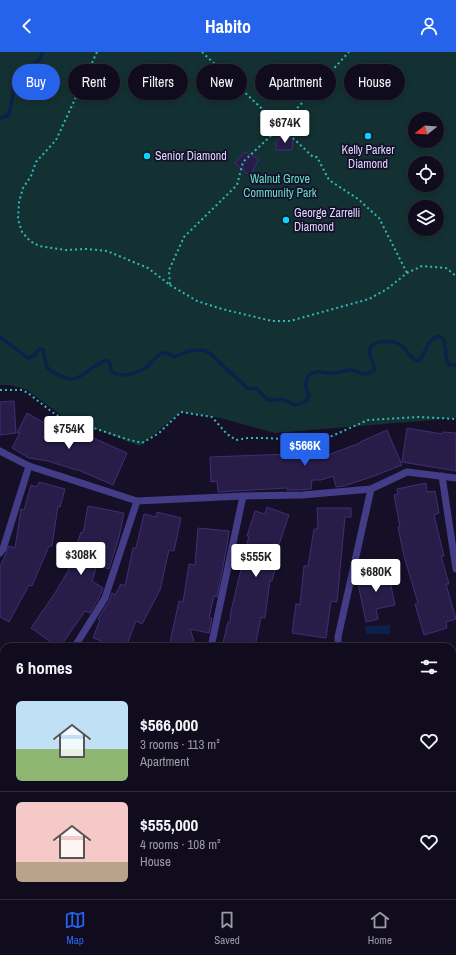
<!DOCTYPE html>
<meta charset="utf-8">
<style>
:root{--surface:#100c1e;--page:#191527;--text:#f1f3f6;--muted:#9c9ba4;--line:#302c3c;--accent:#2563eb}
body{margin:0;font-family:"Archivo Narrow",sans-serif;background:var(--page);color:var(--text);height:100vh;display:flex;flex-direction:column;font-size:15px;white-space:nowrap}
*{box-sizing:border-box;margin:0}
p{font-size:13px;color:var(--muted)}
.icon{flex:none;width:22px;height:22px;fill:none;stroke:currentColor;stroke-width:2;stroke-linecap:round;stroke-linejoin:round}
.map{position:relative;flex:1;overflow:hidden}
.side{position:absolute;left:0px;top:591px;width:456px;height:256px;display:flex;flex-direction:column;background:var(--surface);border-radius:12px 12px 0 0;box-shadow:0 2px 6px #0003,0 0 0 1px var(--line)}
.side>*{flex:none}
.hud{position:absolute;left:12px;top:12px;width:432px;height:36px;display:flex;gap:8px}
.needle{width:26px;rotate:253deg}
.controls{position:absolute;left:408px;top:60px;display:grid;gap:8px}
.controls a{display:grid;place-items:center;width:36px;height:36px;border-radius:50%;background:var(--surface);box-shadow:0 2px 6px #0003,0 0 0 1px var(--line);font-size:20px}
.price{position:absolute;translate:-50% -34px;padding:0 9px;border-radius:4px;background:#fff;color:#222;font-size:13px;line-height:26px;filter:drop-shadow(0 1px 2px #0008)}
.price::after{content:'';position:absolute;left:50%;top:24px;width:12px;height:9px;margin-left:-6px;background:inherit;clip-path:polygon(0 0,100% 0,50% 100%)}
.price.current{background:var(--accent);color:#fff}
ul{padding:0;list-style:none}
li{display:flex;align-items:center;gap:12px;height:100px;padding:0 16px}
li+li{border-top:1px solid var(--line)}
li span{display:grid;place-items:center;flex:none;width:112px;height:80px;border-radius:6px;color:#555}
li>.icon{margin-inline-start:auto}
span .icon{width:48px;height:48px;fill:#fffc;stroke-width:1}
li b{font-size:17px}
h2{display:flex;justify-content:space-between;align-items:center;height:48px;padding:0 16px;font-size:17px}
.pill{padding:0 14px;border-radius:18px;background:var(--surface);box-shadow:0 2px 6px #0003,0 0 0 1px var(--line);font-size:14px;line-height:36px}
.pill.current{background:var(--accent);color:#fff}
header{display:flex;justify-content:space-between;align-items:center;height:52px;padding:0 16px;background:var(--accent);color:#fff;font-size:18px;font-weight:700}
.tab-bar{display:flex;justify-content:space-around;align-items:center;height:56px;border-top:1px solid var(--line);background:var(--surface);font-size:11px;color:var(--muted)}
.tab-bar a{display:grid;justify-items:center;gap:2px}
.tab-bar .current{color:var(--accent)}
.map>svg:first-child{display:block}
.green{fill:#133132;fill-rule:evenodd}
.water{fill:#0d204a}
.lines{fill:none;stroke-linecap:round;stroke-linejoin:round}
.stream{stroke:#0d204a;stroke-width:3.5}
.building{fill:#281c49;stroke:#402f74}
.path{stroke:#31b9b8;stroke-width:2;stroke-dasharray:2 3;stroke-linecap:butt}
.service{stroke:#433c86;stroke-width:7}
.minor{stroke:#433c86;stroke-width:10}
.secondary{stroke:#7b6ffd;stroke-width:10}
.poi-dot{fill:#06d6fc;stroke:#151028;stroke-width:1.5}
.labels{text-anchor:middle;stroke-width:3.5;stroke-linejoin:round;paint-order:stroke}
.poi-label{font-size:12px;fill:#ded7ff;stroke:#151028;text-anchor:start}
.park-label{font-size:12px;fill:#63dfc7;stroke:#151028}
</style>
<header><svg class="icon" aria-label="back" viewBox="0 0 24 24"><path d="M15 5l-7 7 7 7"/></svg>Habito<svg class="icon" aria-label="person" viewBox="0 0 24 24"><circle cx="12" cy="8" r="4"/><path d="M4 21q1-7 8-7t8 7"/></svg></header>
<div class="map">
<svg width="456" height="847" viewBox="0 0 456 847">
<rect width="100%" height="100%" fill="#151028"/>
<path class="green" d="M 0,0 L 456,0 L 456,366 L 275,381 L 220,366 L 181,360 L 140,394 L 62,364 L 27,338 L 10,333 L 0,333 ZM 415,67 L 437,67 L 437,89 L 415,89 ZM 415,111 L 437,111 L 437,133 L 415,133 ZM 415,155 L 437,155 L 437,177 L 415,177 Z"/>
<path class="water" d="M 390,573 L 390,582 L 366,582 L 365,574 Z"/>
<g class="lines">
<g class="stream">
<path d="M 0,66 L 5,65 L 9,62 L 14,36 L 19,20 L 24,14 L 33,12 L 40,7 L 42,0"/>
<path d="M 0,285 L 28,306 L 34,304 L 38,298 L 40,297 L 43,298 L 47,316 C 55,321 63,327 73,327 C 85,327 111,292 111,319 C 121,327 138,321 147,315 C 152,311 157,302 163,301 C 167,300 172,303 175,305 L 188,299 L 204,298 L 211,302 L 247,336 L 257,337 L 268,348 C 273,348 280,347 284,348 C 286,348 288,350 290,351 C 297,355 306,351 309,344 C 305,335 305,331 309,323 C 322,317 319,321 331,321 C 337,322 343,318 350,318 C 361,319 362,326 374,318 C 376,311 367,305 370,297 C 373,288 391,288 399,292 C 406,296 409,306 418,309 C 427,302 426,287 439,284 L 444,288 L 447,310 L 449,313 L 456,313"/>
</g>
</g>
<g class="building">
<path d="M 281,85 L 289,85 L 293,88 L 292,98 L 276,98 L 276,90 Z"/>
<path d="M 245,100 L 259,107 L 250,124 L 235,111 Z"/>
<path d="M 14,349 L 16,381 L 0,383 L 0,350 Z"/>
<path d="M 27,361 L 57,378 L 57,376 L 89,384 L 127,401 L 113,433 L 76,417 L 76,418 L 48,409 L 29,406 L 12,396 L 20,381 L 17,381 Z"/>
<path d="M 407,376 L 442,382 L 443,380 L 456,381 L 456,419 L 402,410 Z"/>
<path d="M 387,378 L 402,413 L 374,424 L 344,434 L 336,435 L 333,424 L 321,428 L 312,428 L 311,437 L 296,438 L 287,438 L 287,436 L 218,440 L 217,429 L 211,430 L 210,405 L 291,402 L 325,404 L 360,391 L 360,390 Z"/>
<path d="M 39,430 L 65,437 L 60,455 L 58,454 L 52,494 L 49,494 L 32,534 L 29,533 L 9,570 L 0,565 L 0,515 L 9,494 L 15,496 L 21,457 L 24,458 L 31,433 L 37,435 Z"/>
<path d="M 426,431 L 427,440 L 435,439 L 439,461 L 434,463 L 444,504 L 441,504 L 449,532 L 446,532 L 456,567 L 446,570 L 447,576 L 424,583 L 415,552 L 418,551 L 404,504 L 398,475 L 400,475 L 394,443 L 398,442 L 397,437 Z"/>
<path d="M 88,454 L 124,461 L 119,485 L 109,517 L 97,513 L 92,529 L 103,536 L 100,544 L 90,561 L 85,559 L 60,595 L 58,595 L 31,576 L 55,541 L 68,519 L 81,480 L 83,481 Z"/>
<path d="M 267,455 L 289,463 L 277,498 L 280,499 L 272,529 L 270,528 L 265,566 L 261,565 L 255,595 L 229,595 L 230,592 L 223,591 L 228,570 L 230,570 L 231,559 L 249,484 L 247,484 L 255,459 L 265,462 Z"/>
<path d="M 317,456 L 351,456 L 351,465 L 345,465 L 337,550 L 331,549 L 326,586 L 292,581 L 296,552 L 300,553 L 304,514 L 308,514 L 314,477 L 318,477 Z"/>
<path d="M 157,460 L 181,466 L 174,499 L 169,498 L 160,538 L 142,572 L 136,569 L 126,595 L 99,595 L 101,589 L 93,586 L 100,568 L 98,567 L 109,549 L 112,541 L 115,543 L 121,532 L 125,534 L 133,496 L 136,496 L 144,462 L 156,465 Z"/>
<path d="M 198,476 L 229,479 L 227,494 L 217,545 L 214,544 L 209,566 L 212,566 L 209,581 L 190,577 L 196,595 L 169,595 L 179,549 L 183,550 L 189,512 L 195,513 Z"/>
<path d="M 387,515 L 395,553 L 376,557 L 378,567 L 366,570 L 357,527 L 375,523 L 374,518 Z"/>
</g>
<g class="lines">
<g class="path">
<path d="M 97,0 L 56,88 L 36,110 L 31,124 L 23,136 L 19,150 L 18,167 L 22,180 L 30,189 L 39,194 L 66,198 L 86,197 L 107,199 L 148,216 L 170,233 L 169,218 L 184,185 L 237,133 L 243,110 L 277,78 L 349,0"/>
<path d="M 202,0 L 313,105 L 317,105 L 329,128 L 358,147 L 379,166 L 407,221"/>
<path d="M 170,233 L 197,249 L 222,257 L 272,269 L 290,269 L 369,247 L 387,237 L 407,221 L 422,214 L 446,216 L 456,224"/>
<path d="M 0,338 L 22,338 L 28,341 L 56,363 L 126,387 L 142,391 L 159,381 L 181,360 L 212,365 L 227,382 L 236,388 L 248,386 L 264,386 L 307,388 L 332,384 L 368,368 L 419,365 L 456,367"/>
</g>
<g class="service">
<path d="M 0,399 L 29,414 L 137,449 L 243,444 L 302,443 L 371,437 L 407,420 L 456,426"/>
<path d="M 442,424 L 456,517"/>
<path d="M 0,501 L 3,497 L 29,414"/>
<path d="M 76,595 L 77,591 L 105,546 L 137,449"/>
<path d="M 211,595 L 243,444"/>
<path d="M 338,595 L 338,585 L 371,437"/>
</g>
<g class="minor">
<path d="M 452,659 L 456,657"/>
<path d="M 169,843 L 171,847"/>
<path d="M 389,843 L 390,847"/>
<path d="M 332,847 L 347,843"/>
</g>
<g class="secondary">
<path d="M 452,605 L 456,604"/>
<path d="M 452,628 L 456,626"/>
<path d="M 0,756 L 4,755"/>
<path d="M 0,778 L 4,777"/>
</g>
</g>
<g class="poi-dot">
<circle cx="368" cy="84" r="4"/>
<circle cx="147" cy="104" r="4"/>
<circle cx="286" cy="168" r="4"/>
</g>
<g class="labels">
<g class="poi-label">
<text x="368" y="102" text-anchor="middle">Kelly Parker<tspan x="368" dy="14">Diamond</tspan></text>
<text x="155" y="108">Senior Diamond</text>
<text x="294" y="165">George Zarrelli<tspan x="294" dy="14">Diamond</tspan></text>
</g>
<g class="park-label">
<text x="280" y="131">Walnut Grove<tspan x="280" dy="14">Community Park</tspan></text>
</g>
</g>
</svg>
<div class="controls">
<a><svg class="needle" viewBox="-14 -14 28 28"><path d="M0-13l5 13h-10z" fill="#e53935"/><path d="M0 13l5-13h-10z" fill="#9c9ba4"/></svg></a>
<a><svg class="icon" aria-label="locate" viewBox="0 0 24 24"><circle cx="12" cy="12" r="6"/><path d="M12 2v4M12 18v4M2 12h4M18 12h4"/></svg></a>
<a><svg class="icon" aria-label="layers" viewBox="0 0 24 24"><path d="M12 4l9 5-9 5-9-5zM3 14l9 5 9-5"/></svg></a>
</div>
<b class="price" style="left:285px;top:92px">$674K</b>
<b class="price" style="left:69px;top:398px">$754K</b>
<b class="price current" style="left:305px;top:415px">$566K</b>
<b class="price" style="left:81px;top:524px">$308K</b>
<b class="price" style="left:256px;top:526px">$555K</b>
<b class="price" style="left:376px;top:541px">$680K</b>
<div class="hud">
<a class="pill current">Buy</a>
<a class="pill">Rent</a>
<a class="pill">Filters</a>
<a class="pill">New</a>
<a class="pill">Apartment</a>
<a class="pill">House</a>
</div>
<section class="side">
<h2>6 homes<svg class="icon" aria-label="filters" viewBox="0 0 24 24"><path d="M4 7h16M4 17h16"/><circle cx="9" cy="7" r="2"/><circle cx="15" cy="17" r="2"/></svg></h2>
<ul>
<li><span style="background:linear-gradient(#bfe0f5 60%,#8fb573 0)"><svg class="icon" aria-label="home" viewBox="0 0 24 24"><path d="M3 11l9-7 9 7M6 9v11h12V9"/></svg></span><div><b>$566,000</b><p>3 rooms · 113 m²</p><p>Apartment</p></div><svg class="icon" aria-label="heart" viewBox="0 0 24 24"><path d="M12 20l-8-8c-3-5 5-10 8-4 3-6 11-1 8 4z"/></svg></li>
<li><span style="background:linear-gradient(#f6c9c9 75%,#b9a48a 0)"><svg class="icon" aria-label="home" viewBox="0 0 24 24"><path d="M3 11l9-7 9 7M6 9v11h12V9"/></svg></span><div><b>$555,000</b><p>4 rooms · 108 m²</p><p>House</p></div><svg class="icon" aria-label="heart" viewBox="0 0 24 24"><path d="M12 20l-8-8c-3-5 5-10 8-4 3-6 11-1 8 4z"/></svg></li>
</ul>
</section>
</div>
<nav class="tab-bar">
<a class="current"><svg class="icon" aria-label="map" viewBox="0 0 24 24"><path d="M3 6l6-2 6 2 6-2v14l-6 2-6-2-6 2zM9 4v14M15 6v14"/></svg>Map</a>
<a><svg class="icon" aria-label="saved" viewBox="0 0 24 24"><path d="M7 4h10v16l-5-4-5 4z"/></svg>Saved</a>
<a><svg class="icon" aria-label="home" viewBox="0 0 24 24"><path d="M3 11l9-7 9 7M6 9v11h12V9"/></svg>Home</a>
</nav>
